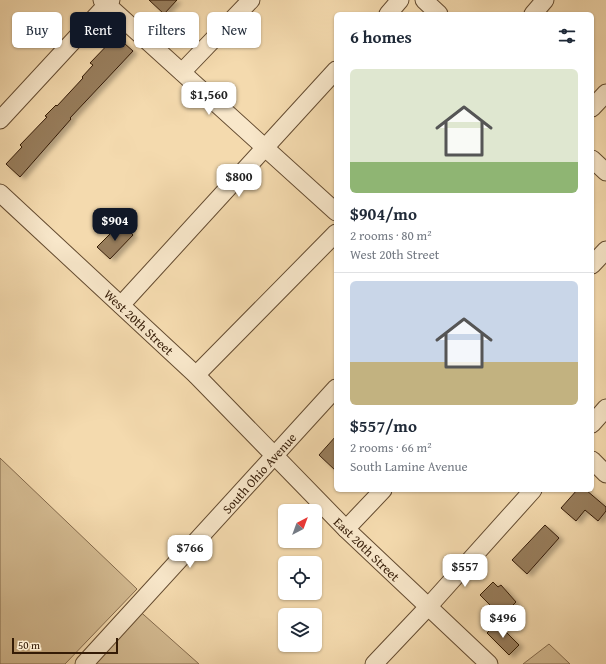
<!DOCTYPE html>
<meta charset="utf-8">
<style>
:root{--surface:#fff;--page:#f6f6f7;--text:#1f2937;--muted:#747a83;--line:#e0e1e3;--accent:#111827}
body{margin:0;font-family:"Gentium Book Plus",serif;background:var(--page);color:var(--text);height:100vh;display:flex;flex-direction:column;font-size:15px;white-space:nowrap}
*{box-sizing:border-box;margin:0}
p{font-size:13px;color:var(--muted)}
.icon{flex:none;width:22px;height:22px;fill:none;stroke:currentColor;stroke-width:2;stroke-linecap:round;stroke-linejoin:round}
.map{position:relative;flex:1;overflow:hidden}
.details{position:absolute;left:334px;top:12px;width:260px;height:480px;display:flex;flex-direction:column;background:var(--surface);border-radius:6px;box-shadow:0 1px 3px #0004}
.details>*{flex:none}
.top-card{position:absolute;left:12px;top:12px;width:262px;height:36px;display:flex;gap:8px}
.needle{width:26px;rotate:41deg}
.tools{position:absolute;left:278px;top:504px;display:grid;gap:8px}
.tools a{display:grid;place-items:center;width:44px;height:44px;border-radius:6px;background:var(--surface);box-shadow:0 1px 3px #0004;font-size:20px}
.scale{position:absolute;left:12px;bottom:10px;width:106px;box-sizing:border-box;padding-left:4px;border:2px solid #341b06;border-top:0;font-size:11px;line-height:14px;white-space:nowrap;color:#341b06;-webkit-text-stroke:3px #f8e7ca;paint-order:stroke}
.price{position:absolute;translate:-50% -34px;padding:0 9px;border-radius:8px;background:#fff;color:#222;font-size:13px;line-height:26px;filter:drop-shadow(0 1px 2px #0008)}
.price::after{content:'';position:absolute;left:50%;top:24px;width:12px;height:9px;margin-left:-6px;background:inherit;clip-path:polygon(0 0,100% 0,50% 100%)}
.price.on{background:var(--accent);color:#fff}
ul{padding:0;list-style:none}
li{display:grid;align-content:center;gap:8px;height:212px;padding:0 16px}
li+li{border-top:1px solid var(--line)}
li span{display:grid;place-items:center;height:124px;border-radius:6px;color:#555}
li>.icon{margin-inline-start:auto}
span .icon{width:72px;height:72px;fill:#fffc;stroke-width:1}
li b{font-size:17px}
h2{display:flex;justify-content:space-between;align-items:center;height:48px;padding:0 16px;font-size:17px}
.pill{padding:0 14px;border-radius:6px;background:var(--surface);box-shadow:0 1px 3px #0004;font-size:14px;line-height:36px}
.pill.on{background:var(--accent);color:#fff}
.map>svg:first-child{display:block}
.green{fill:#d3ba91;stroke:#846a4c}
.building{fill:#987e5d;stroke:#341b06;filter:url(#shadow)}
.lines{fill:none;stroke-linecap:round;stroke-linejoin:round}
.minor-casing{stroke:#644b30;stroke-width:19}
.minor{stroke:#f8e7ca;stroke-width:17}
.labels{text-anchor:middle;stroke-width:3.5;stroke-linejoin:round;paint-order:stroke}
.street-label{font-size:13px;fill:#341b06;stroke:#f8e7ca}
</style>
<div class="map">
<svg width="606" height="664" viewBox="0 0 606 664">
<defs>
<filter id="shadow"><feDropShadow dx="4.5" dy="2.5" stdDeviation="2" flood-color="#0004"/></filter>
</defs>
<rect width="100%" height="100%" fill="#f4daae"/>
<filter id="stains"><feTurbulence type="fractalNoise" baseFrequency=".005" numOctaves="4"/><feColorMatrix values="0 0 0 0 .2 0 0 0 0 .09 0 0 0 0 .02 0 0 0 .5 -.17"/></filter>
<radialGradient id="worn" r=".72"><stop offset=".6" stop-color="#630" stop-opacity="0"/><stop offset="1" stop-color="#630" stop-opacity=".3"/></radialGradient>
<g class="green">
<path d="M 0,458 L 137,589 L 65,664 L 0,664 Z"/>
<path d="M 135,607 L 199,664 L 84,664 Z"/>
<path d="M 549,644 L 570,664 L 523,664 Z"/>
</g>
<g class="building">
<path d="M 149,0 L 177,0 L 164,14 Z"/>
<path d="M 116,36 L 133,51 L 70,118 L 71,119 L 20,177 L 6,164 L 22,147 L 20,145 L 47,117 L 45,116 L 56,105 L 57,106 L 83,78 L 82,77 L 93,65 L 90,63 Z"/>
<path d="M 124,226 L 133,235 L 110,259 L 97,247 L 112,232 L 115,235 Z"/>
<path d="M 336,436 L 336,471 L 319,455 Z"/>
<path d="M 577,490 L 586,490 L 606,507 L 606,511 L 598,521 L 585,510 L 576,521 L 561,508 Z"/>
<path d="M 545,525 L 559,538 L 527,574 L 512,560 Z"/>
<path d="M 493,582 L 498,587 L 501,585 L 516,602 L 513,605 L 515,607 L 503,618 L 480,595 Z"/>
<path d="M 497,623 L 519,645 L 509,655 L 487,633 Z"/>
</g>
<g class="lines">
<defs>
<g id="minor">
<path d="M 102,0 L 336,212"/>
<path d="M 424,0 L 439,14"/>
<path d="M 388,14 L 400,0"/>
<path d="M 533,14 L 545,0"/>
<path d="M 182,72 L 251,0"/>
<path d="M 592,108 L 606,93"/>
<path d="M 0,120 L 111,0"/>
<path d="M 592,159 L 606,172"/>
<path d="M 0,193 L 196,375 L 346,529 L 489,664"/>
<path d="M 592,265 L 606,250"/>
<path d="M 121,305 L 336,70"/>
<path d="M 196,375 L 336,233"/>
<path d="M 592,424 L 606,408"/>
<path d="M 592,460 L 606,474"/>
<path d="M 346,529 L 383,490"/>
<path d="M 84,664 L 336,388"/>
<path d="M 374,664 L 428,607 L 533,490"/>
</g>
</defs>
<use href="#minor" class="minor-casing"/>
<use href="#minor" class="minor"/>
</g>
<g class="labels">
<g class="street-label">
<text transform="translate(139 322) rotate(43)" y="5">West 20th Street</text>
<text transform="translate(259 473) rotate(-48)" y="5">South Ohio Avenue</text>
<text transform="translate(367 549) rotate(44)" y="5">East 20th Street</text>
</g>
</g>
<rect width="100%" height="100%" filter="url(#stains)"/>
<rect width="100%" height="100%" fill="url(#worn)"/>
</svg>
<div class="tools">
<a><svg class="needle" viewBox="-14 -14 28 28"><path d="M0-13l5 13h-10z" fill="#e53935"/><path d="M0 13l5-13h-10z" fill="#747a83"/></svg></a>
<a><svg class="icon" aria-label="locate" viewBox="0 0 24 24"><circle cx="12" cy="12" r="6"/><path d="M12 2v4M12 18v4M2 12h4M18 12h4"/></svg></a>
<a><svg class="icon" aria-label="layers" viewBox="0 0 24 24"><path d="M12 4l9 5-9 5-9-5zM3 14l9 5 9-5"/></svg></a>
</div>
<div class="scale">50 m</div>
<b class="price" style="left:209px;top:116px">$1,560</b>
<b class="price" style="left:239px;top:198px">$800</b>
<b class="price on" style="left:115px;top:242px">$904</b>
<b class="price" style="left:190px;top:569px">$766</b>
<b class="price" style="left:465px;top:588px">$557</b>
<b class="price" style="left:503px;top:639px">$496</b>
<div class="top-card">
<a class="pill">Buy</a>
<a class="pill on">Rent</a>
<a class="pill">Filters</a>
<a class="pill">New</a>
</div>
<section class="details">
<h2>6 homes<svg class="icon" aria-label="filters" viewBox="0 0 24 24"><path d="M4 7h16M4 17h16"/><circle cx="9" cy="7" r="2"/><circle cx="15" cy="17" r="2"/></svg></h2>
<ul>
<li><span style="background:linear-gradient(#dfe7d0 75%,#8fb573 0)"><svg class="icon" aria-label="home" viewBox="0 0 24 24"><path d="M3 11l9-7 9 7M6 9v11h12V9"/></svg></span><div><b>$904/mo</b><p>2 rooms · 80 m²</p><p>West 20th Street</p></div></li>
<li><span style="background:linear-gradient(#c9d6e8 65%,#c2b280 0)"><svg class="icon" aria-label="home" viewBox="0 0 24 24"><path d="M3 11l9-7 9 7M6 9v11h12V9"/></svg></span><div><b>$557/mo</b><p>2 rooms · 66 m²</p><p>South Lamine Avenue</p></div></li>
</ul>
</section>
</div>
